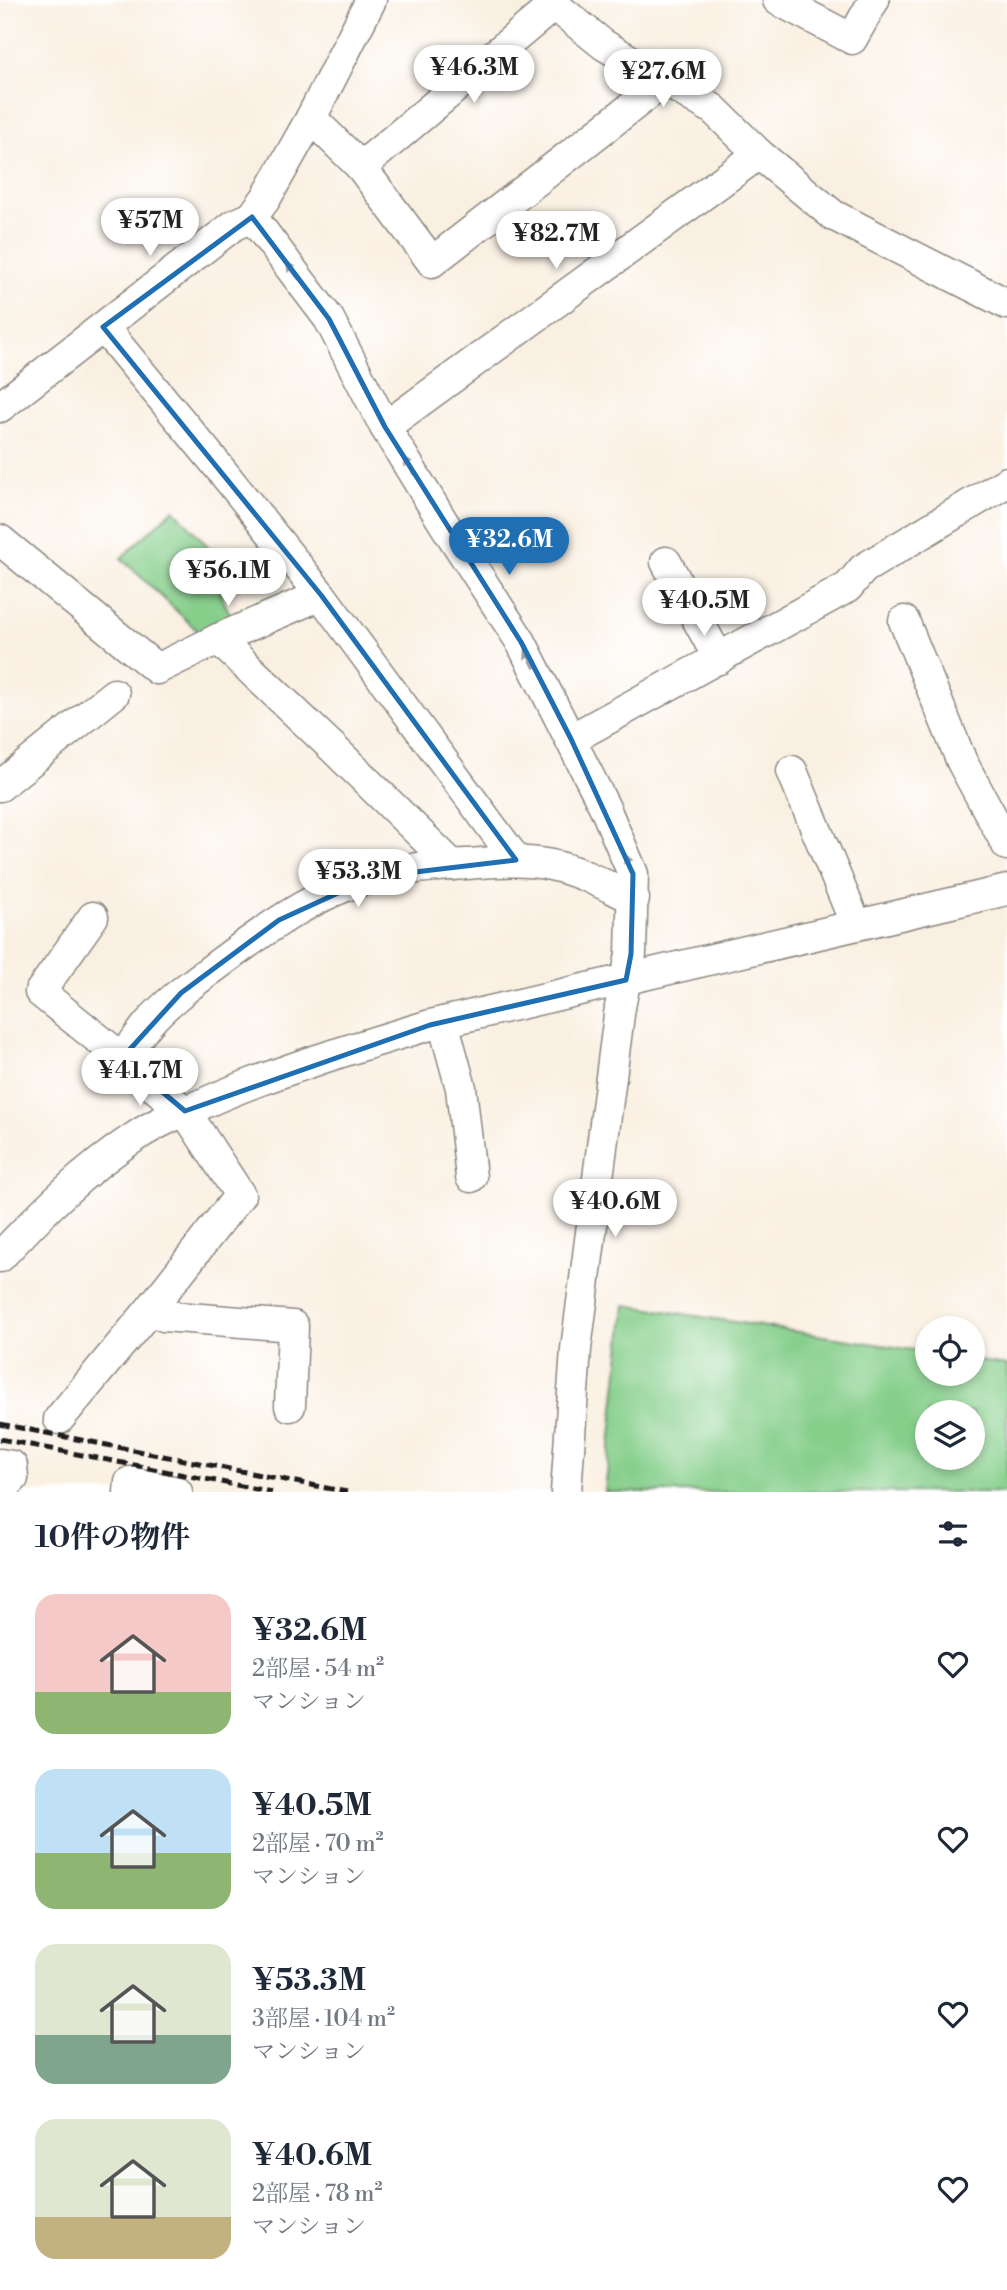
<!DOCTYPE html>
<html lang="ja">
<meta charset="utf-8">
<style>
:root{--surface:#fff;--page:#f6f6f7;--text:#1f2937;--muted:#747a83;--accent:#1f6fb2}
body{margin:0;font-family:"Libre Bodoni","Noto Serif JP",serif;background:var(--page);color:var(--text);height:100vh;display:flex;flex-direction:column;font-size:26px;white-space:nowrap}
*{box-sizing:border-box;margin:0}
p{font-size:23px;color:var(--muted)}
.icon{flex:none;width:38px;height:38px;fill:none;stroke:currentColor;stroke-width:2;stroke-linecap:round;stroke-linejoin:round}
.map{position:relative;height:1492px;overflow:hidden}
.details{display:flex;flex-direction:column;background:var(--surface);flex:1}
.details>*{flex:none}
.controls{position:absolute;left:915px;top:1316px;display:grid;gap:14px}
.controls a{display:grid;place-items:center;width:70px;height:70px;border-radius:50%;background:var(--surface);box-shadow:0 4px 10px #0003;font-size:35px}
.price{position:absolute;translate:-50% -60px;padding:0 16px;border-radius:24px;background:#fff;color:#222;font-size:23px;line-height:46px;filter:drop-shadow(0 2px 4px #0008)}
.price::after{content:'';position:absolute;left:50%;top:42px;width:21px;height:16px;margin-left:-10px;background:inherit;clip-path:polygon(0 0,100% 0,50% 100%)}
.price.on{background:var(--accent);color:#fff}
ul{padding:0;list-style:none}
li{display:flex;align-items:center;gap:21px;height:175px;padding:0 35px}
li span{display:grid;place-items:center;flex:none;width:196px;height:140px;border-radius:21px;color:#555}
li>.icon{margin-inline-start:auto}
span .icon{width:84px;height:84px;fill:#fffc;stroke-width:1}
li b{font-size:30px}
h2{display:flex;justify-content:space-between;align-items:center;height:84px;padding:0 35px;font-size:30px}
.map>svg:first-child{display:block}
.green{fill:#86cf8b;stroke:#517654;stroke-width:2;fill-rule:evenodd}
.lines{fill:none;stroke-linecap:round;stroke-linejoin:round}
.minor-casing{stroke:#8b867f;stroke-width:33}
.minor{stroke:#fff;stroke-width:30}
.rail{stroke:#1c1c1c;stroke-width:5;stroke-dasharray:10 5;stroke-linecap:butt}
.oneway{fill:#999}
.marked{fill:none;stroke:#1f6fb2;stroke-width:5;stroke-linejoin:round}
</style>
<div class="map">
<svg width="1007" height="1492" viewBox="0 0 1007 1492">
<rect width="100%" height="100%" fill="#fff"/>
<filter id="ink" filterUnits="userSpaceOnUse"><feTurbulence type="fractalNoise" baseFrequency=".0143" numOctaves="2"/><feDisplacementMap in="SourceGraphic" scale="14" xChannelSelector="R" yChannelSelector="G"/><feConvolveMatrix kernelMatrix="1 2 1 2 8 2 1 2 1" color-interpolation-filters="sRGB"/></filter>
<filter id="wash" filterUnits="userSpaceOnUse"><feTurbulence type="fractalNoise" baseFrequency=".00686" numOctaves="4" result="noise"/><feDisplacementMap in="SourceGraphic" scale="28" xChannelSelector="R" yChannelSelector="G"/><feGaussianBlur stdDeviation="1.57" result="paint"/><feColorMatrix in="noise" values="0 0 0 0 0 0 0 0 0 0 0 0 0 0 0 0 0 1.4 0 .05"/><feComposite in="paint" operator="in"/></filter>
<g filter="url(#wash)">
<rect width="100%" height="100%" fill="#faf0e2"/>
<g class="green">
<path d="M 174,509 L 235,576 L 220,594 L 232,618 L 204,637 L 121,558 Z"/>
<path d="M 625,1305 L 927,1352 L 928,1374 L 973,1374 L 973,1360 L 1007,1365 L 1007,1492 L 605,1492 ZM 928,1412 L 973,1412 L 973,1458 L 928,1458 Z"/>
</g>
</g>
<g filter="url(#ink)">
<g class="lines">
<defs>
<g id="minor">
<path d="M 548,0 L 604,45 L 713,109 L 759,154 L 833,215 L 1007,304"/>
<path d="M 778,0 L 852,39 L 874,0"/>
<path d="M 311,118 L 361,167 L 432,262 L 665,81"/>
<path d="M 361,167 L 554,5"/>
<path d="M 252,217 L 329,319 L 385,427 L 443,522 L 521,642 L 605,808 L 633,874 L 631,954 L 620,1007 L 576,1349 L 566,1492"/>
<path d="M 103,327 L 213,460 L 321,595 L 516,860"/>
<path d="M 0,407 L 234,225 L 252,217 L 266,198 L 311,118 L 371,0"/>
<path d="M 385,427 L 759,154"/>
<path d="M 0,540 L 157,669 L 218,639 L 321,595"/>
<path d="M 666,562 L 719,659"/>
<path d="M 904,621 L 962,762 L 1007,845"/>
<path d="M 218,639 L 334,749 L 452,865"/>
<path d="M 571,739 L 848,587 L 863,569 L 1007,482"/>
<path d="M 792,771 L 856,925"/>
<path d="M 0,786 L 114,694"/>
<path d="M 443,1022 L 461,1088 L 471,1177"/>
<path d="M 122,1058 C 131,1047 139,1035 148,1024 C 168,1000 196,981 220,963 C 267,928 315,893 372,877 C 403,868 435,866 466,864 C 495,862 523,859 551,865 C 580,871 607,886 634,899"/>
<path d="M 0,1257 C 41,1213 84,1170 135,1137 C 155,1123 180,1113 202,1104 C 276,1071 353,1048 430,1025 L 1007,890"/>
<path d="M 152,1307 L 163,1316 L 293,1326 L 290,1406"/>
<path d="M 59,1419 L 152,1307 L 240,1195 L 185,1111 L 145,1080 L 127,1059 L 122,1058 L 40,992 L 93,917"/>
<path d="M 0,1464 L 12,1466 L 13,1478 L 0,1492"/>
<path d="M 129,1492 L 130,1482 L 177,1492"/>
</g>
</defs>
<use href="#minor" class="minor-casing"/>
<use href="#minor" class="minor"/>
<g class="rail">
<path d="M 0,1424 L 347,1492"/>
<path d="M 0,1439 L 272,1492"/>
</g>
</g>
<defs><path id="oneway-solid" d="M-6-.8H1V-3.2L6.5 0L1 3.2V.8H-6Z" transform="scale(1.75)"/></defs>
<g class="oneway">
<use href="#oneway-solid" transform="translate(293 271) rotate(-127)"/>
<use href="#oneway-solid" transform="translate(409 466) rotate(-121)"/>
<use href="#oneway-solid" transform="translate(530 659) rotate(-117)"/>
<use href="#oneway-solid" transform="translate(629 864) rotate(-112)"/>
</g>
</g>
<path class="marked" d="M 252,217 L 329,319 L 385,427 L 521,642 L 571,739 L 633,874 L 631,954 L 626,980 L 430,1025 L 185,1111 L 122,1058 L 181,993 L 279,920 L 373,877 L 516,860 L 321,595 L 103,327 Z"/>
</svg>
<div class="controls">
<a><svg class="icon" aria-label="locate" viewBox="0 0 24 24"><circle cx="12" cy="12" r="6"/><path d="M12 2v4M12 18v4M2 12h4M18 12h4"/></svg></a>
<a><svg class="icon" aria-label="layers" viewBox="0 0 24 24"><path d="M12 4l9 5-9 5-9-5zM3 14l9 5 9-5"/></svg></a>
</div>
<b class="price" style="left:474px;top:105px">¥46.3M</b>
<b class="price" style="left:663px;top:109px">¥27.6M</b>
<b class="price" style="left:150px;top:258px">¥57M</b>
<b class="price" style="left:556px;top:271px">¥82.7M</b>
<b class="price on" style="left:509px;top:577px">¥32.6M</b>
<b class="price" style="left:228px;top:608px">¥56.1M</b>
<b class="price" style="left:704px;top:638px">¥40.5M</b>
<b class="price" style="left:358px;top:909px">¥53.3M</b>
<b class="price" style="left:140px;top:1108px">¥41.7M</b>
<b class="price" style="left:615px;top:1239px">¥40.6M</b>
</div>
<section class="details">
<h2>10件の物件<svg class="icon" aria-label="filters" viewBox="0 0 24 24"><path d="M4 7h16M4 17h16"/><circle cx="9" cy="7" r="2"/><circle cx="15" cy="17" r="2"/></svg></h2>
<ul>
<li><span style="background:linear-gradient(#f6c9c9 70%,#8fb573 0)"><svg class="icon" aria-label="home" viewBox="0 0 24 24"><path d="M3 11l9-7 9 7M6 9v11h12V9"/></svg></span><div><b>¥32.6M</b><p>2部屋 · 54 m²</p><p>マンション</p></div><svg class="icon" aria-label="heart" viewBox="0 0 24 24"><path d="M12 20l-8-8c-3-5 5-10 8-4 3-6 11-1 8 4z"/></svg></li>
<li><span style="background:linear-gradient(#bfe0f5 60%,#8fb573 0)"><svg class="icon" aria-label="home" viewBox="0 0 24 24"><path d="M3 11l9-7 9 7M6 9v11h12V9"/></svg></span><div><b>¥40.5M</b><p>2部屋 · 70 m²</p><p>マンション</p></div><svg class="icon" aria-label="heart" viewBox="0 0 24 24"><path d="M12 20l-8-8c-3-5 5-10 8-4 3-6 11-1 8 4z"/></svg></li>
<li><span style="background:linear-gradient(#dfe7d0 65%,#7fa58c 0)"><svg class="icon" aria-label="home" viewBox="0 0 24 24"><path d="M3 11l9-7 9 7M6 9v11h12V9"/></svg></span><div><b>¥53.3M</b><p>3部屋 · 104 m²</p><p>マンション</p></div><svg class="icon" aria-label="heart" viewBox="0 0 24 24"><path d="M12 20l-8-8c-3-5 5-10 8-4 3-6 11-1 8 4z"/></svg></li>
<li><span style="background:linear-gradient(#dfe7d0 70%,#c2b280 0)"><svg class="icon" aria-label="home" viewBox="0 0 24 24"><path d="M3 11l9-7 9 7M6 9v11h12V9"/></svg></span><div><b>¥40.6M</b><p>2部屋 · 78 m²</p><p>マンション</p></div><svg class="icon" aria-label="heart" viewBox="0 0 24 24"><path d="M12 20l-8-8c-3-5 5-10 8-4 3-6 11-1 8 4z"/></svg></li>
</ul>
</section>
